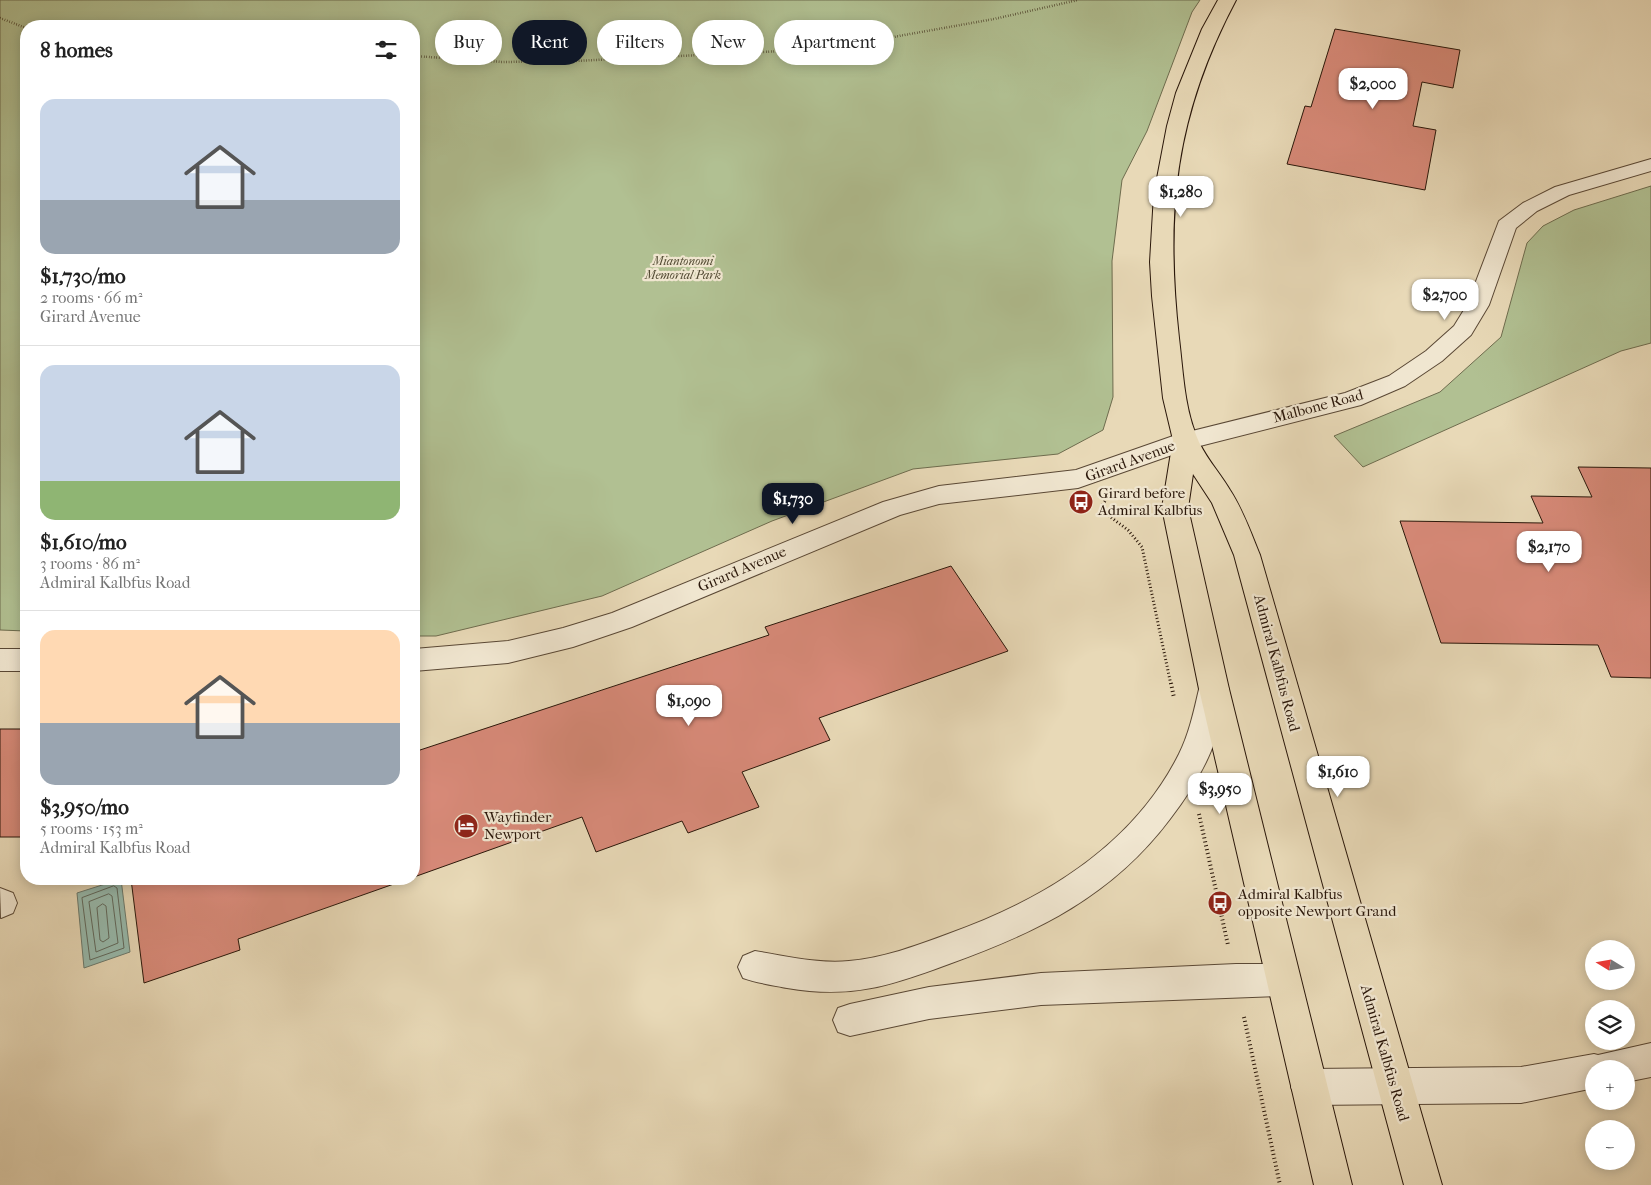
<!DOCTYPE html>
<meta charset="utf-8">
<style>
:root{--surface:#fff;--page:#f6f6f6;--text:#222;--muted:#767676;--line:#e0e0e0;--accent:#111827}
body{margin:0;font-family:"IM FELL French Canon",serif;background:var(--page);color:var(--text);height:100vh;display:flex;flex-direction:column;font-size:19px;white-space:nowrap}
*{box-sizing:border-box;margin:0}
p{font-size:16px;color:var(--muted)}
.icon{flex:none;width:28px;height:28px;fill:none;stroke:currentColor;stroke-width:2;stroke-linecap:round;stroke-linejoin:round}
.map{position:relative;flex:1;overflow:hidden}
.side{position:absolute;left:20px;top:20px;width:400px;height:865px;display:flex;flex-direction:column;background:var(--surface);border-radius:20px;box-shadow:0 2px 12px #0003}
.side>*{flex:none}
.guide{position:absolute;left:435px;top:20px;width:475px;height:45px;display:flex;gap:10px}
.needle{width:32px;rotate:281deg}
.controls{position:absolute;left:1585px;top:940px;display:grid;gap:10px}
.controls a{display:grid;place-items:center;width:50px;height:50px;border-radius:50%;background:var(--surface);box-shadow:0 2px 12px #0003;font-size:25px}
.price{position:absolute;translate:-50% -42px;padding:0 11px;border-radius:10px;background:#fff;color:#222;font-size:16px;line-height:32px;filter:drop-shadow(0 1px 2px #0008)}
.price::after{content:'';position:absolute;left:50%;top:30px;width:15px;height:11px;margin-left:-8px;background:inherit;clip-path:polygon(0 0,100% 0,50% 100%)}
.price.on{background:var(--accent);color:#fff}
ul{padding:0;list-style:none}
li{display:grid;align-content:center;gap:10px;height:265px;padding:0 20px}
li+li{border-top:1px solid var(--line)}
li span{display:grid;place-items:center;height:155px;border-radius:15px;color:#555}
li>.icon{margin-inline-start:auto}
span .icon{width:90px;height:90px;fill:#fffc;stroke-width:1}
li b{font-size:21px}
h2{display:flex;justify-content:space-between;align-items:center;height:60px;padding:0 20px;font-size:21px}
.chip{padding:0 18px;border-radius:22px;background:var(--surface);box-shadow:0 2px 12px #0003;font-size:18px;line-height:45px}
.chip.on{background:var(--accent);color:#fff}
.map>svg:first-child{display:block}
.green{fill:#b1c092;stroke:#6e6c4e}
.water{fill:#97baad;stroke:#6b796c}
.lines{fill:none;stroke-linecap:round;stroke-linejoin:round}
.shore{stroke:#60685c;stroke-width:1}
.building{fill:#d88a79;stroke:#2a170a}
.minor-casing{stroke:#5a4835;stroke-width:2}
.major-casing{stroke:#2a170a;stroke-width:2}
.path-far2{stroke:#2a170a;stroke-width:2.5;stroke-dasharray:0.5 2;stroke-linecap:butt}
.path-far1{stroke:#2a170a;stroke-width:3;stroke-dasharray:1 2.5;stroke-linecap:butt}
.path{stroke:#2a170a;stroke-width:4;stroke-dasharray:1 3;stroke-linecap:butt}
.minor{fill:#f0e6d0;fill-rule:evenodd}
.major{fill:#e8d9b7;fill-rule:evenodd}
.labels{text-anchor:middle;stroke-width:4.5;stroke-linejoin:round;paint-order:stroke}
.far-park-label{font-size:12px;font-style:italic;fill:#524a33;stroke:#f0e6d0}
.street-label{font-size:15px;fill:#2a170a;stroke:#f0e6d0}
.poi-label{font-size:15px;fill:#2a170a;stroke:#f0e6d0;text-anchor:start}
</style>
<div class="map">
<svg width="1651" height="1185" viewBox="0 0 1651 1185">
<rect width="100%" height="100%" fill="#e8d9b7"/>
<filter id="stains"><feTurbulence type="fractalNoise" baseFrequency=".004" numOctaves="4"/><feColorMatrix values="0 0 0 0 .2 0 0 0 0 .09 0 0 0 0 .02 0 0 0 .5 -.17"/></filter>
<radialGradient id="worn" r=".72"><stop offset=".6" stop-color="#630" stop-opacity="0"/><stop offset="1" stop-color="#630" stop-opacity=".3"/></radialGradient>
<g class="green">
<path d="M 0,0 L 1200,0 L 1192,12 L 1147,131 L 1122,180 L 1112,261 L 1113,397 L 1103,430 L 1058,454 L 913,469 L 772,521 L 602,596 L 436,636 L 414,636 L 414,26 L 26,26 L 26,631 L 0,630 Z"/>
<path d="M 1651,186 L 1651,343 L 1621,351 L 1363,467 L 1334,436 L 1440,392 L 1501,337 L 1527,243 L 1543,226 L 1574,210 Z"/>
</g>
<path class="water" d="M 121,879 L 130,952 L 84,968 L 77,893 Z"/>
<g class="lines">
<g class="shore">
<path d="M 114,886 L 117,888 L 124,948 L 90,960 L 82,898 Z"/>
<path d="M 109,894 L 112,896 L 118,943 L 96,952 L 89,902 Z"/>
<path d="M 103,904 L 106,906 L 109,938 L 103,942 L 100,940 L 97,908 Z"/>
</g>
</g>
<g class="building">
<path d="M 1335,29 L 1460,50 L 1453,88 L 1422,82 L 1413,126 L 1436,130 L 1425,190 L 1287,164 L 1305,106 L 1311,107 Z"/>
<path d="M 1578,467 L 1651,468 L 1651,678 L 1611,677 L 1598,645 L 1441,643 L 1400,521 L 1543,523 L 1531,496 L 1592,497 Z"/>
<path d="M 951,566 L 1008,651 L 819,718 L 830,740 L 742,772 L 759,807 L 688,833 L 682,821 L 596,852 L 582,817 L 414,877 L 414,752 L 769,635 L 765,627 Z"/>
<rect x="0" y="729" width="26" height="108"/>
<path d="M 131,879 L 408,879 L 238,939 L 240,950 L 144,983 Z"/>
</g>
<g class="lines">
<defs>
<g id="minor">
<path d="M 1651,159 L 1651,171 L 1569,195 L 1537,211 L 1516,228 L 1489,305 L 1471,335 L 1442,361 L 1405,386 L 1361,405 L 1192,448 L 1078,488 L 939,504 L 900,515 L 632,627 L 573,647 L 508,663 L 414,671 L 414,649 L 508,641 L 563,628 L 612,613 L 883,502 L 939,486 L 1076,470 L 1176,435 L 1345,393 L 1389,376 L 1426,351 L 1454,326 L 1467,305 L 1499,221 L 1523,203 L 1555,187 Z"/>
<rect x="0" y="649" width="26" height="22"/>
<path d="M 1214,678 L 1224,681 L 1229,689 C 1223,710 1219,731 1211,751 C 1201,775 1186,798 1170,819 C 1112,896 1038,932 949,964 C 890,986 851,999 787,988 C 772,985 757,983 743,978 L 738,967 L 743,956 L 755,951 C 786,956 818,964 849,961 C 883,958 916,946 948,934 C 1041,901 1133,846 1179,754 C 1189,734 1194,711 1199,689 L 1204,681 Z"/>
<path d="M 0,888 L 13,893 L 17,903 L 13,913 L 1,918 Z"/>
<path d="M 1236,964 L 1282,964 L 1294,969 L 1299,980 L 1294,991 L 1282,996 L 1041,1005 L 929,1019 L 850,1036 L 838,1032 L 833,1020 L 838,1008 L 850,1004 L 929,987 L 1041,973 Z"/>
<path d="M 1651,1043 L 1651,1077 L 1626,1082 L 1626,1069 L 1594,1069 L 1594,1088 L 1521,1103 L 1309,1105 L 1296,1099 L 1291,1087 L 1296,1075 L 1309,1069 L 1521,1067 L 1594,1054 L 1598,1055 Z"/>
</g>
<path id="major" d="M 1218,0 L 1236,0 C 1175,115 1165,211 1179,338 C 1183,370 1184,405 1196,435 C 1203,455 1219,471 1230,490 C 1243,510 1251,533 1260,555 L 1442,1185 L 1404,1185 L 1234,555 L 1212,503 L 1193,474 L 1188,508 L 1229,689 L 1352,1185 L 1314,1185 L 1199,689 L 1162,508 L 1173,440 L 1163,398 L 1152,296 L 1150,262 L 1154,194 L 1167,126 L 1176,93 L 1202,29 Z"/>
</defs>
<use href="#minor" class="minor-casing"/>
<use href="#major" class="major-casing"/>
<g class="path-far2">
<path d="M 0,18 L 26,28"/>
<path d="M 414,56 L 503,62 L 574,61 L 826,49 L 994,19 L 1078,0"/>
</g>
<path class="path-far1" d="M 1105,501 L 1102,506 L 1105,513 L 1128,530 L 1142,547 L 1171,685"/>
<g class="path">
<path d="M 1171,683 L 1174,698"/>
<path d="M 1199,814 L 1228,945"/>
<path d="M 1244,1017 L 1280,1185"/>
</g>
<use href="#minor" class="minor"/>
<use href="#major" class="major"/>
</g>
<defs>
<symbol id="bus-disc" viewBox="-11 -11 22 22"><circle r="9.5" fill="#8f2418" stroke="#f0e6d0"/><path d="M-5-6H5V4H4V6H2V4H-2V6H-4V4H-5ZM-3.5-4V0h7V-4ZM-3.5 1.2v1.5H-2V1.2ZM2 1.2v1.5H3.5V1.2Z" fill="#fff"/></symbol>
<symbol id="hotel-disc" viewBox="-11 -11 22 22"><circle r="9.5" fill="#8f2418" stroke="#f0e6d0"/><path d="M-6-4.5h1.5V1H6V5H4.5V3h-9V5H-6ZM-4 0a1.8 1.8 0 1 1 3.6 0ZM.5 0V-2.5h3Q6-2.5 6 0Z" fill="#fff"/></symbol>
</defs>
<g fill-rule="evenodd">
<use href="#bus-disc" x="1067" y="488" width="28" height="28"/>
<use href="#hotel-disc" x="452" y="812" width="28" height="28"/>
<use href="#bus-disc" x="1206" y="889" width="28" height="28"/>
</g>
<g class="labels">
<g class="far-park-label">
<text x="683" y="265">Miantonomi<tspan x="683" dy="14">Memorial Park</tspan></text>
</g>
<g class="street-label">
<text transform="translate(1318 406) rotate(-15)" y="5">Malbone Road</text>
<text transform="translate(1130 461) rotate(-20)" y="5">Girard Avenue</text>
<text transform="translate(742 569) rotate(-23)" y="5">Girard Avenue</text>
<text transform="translate(1277 663) rotate(75)" y="5">Admiral Kalbfus Road</text>
<text transform="translate(1385 1053) rotate(74)" y="5">Admiral Kalbfus Road</text>
</g>
<g class="poi-label">
<text x="1098" y="498">Girard before<tspan x="1098" dy="17">Admiral Kalbfus</tspan></text>
<text x="484" y="822">Wayfinder<tspan x="484" dy="17">Newport</tspan></text>
<text x="1238" y="899">Admiral Kalbfus<tspan x="1238" dy="17">opposite Newport Grand</tspan></text>
</g>
</g>
<rect width="100%" height="100%" filter="url(#stains)"/>
<rect width="100%" height="100%" fill="url(#worn)"/>
</svg>
<div class="controls">
<a><svg class="needle" viewBox="-14 -14 28 28"><path d="M0-13l5 13h-10z" fill="#e53935"/><path d="M0 13l5-13h-10z" fill="#767676"/></svg></a>
<a><svg class="icon" aria-label="layers" viewBox="0 0 24 24"><path d="M12 4l9 5-9 5-9-5zM3 14l9 5 9-5"/></svg></a>
<a>+</a>
<a>−</a>
</div>
<b class="price" style="left:1373px;top:110px">$2,000</b>
<b class="price" style="left:1181px;top:218px">$1,280</b>
<b class="price" style="left:1445px;top:321px">$2,700</b>
<b class="price on" style="left:793px;top:525px">$1,730</b>
<b class="price" style="left:1549px;top:573px">$2,170</b>
<b class="price" style="left:689px;top:727px">$1,090</b>
<b class="price" style="left:1338px;top:798px">$1,610</b>
<b class="price" style="left:1220px;top:815px">$3,950</b>
<div class="guide">
<a class="chip">Buy</a>
<a class="chip on">Rent</a>
<a class="chip">Filters</a>
<a class="chip">New</a>
<a class="chip">Apartment</a>
</div>
<section class="side">
<h2>8 homes<svg class="icon" aria-label="filters" viewBox="0 0 24 24"><path d="M4 7h16M4 17h16"/><circle cx="9" cy="7" r="2"/><circle cx="15" cy="17" r="2"/></svg></h2>
<ul>
<li><span style="background:linear-gradient(#c9d6e8 65%,#9aa5b1 0)"><svg class="icon" aria-label="home" viewBox="0 0 24 24"><path d="M3 11l9-7 9 7M6 9v11h12V9"/></svg></span><div><b>$1,730/mo</b><p>2 rooms · 66 m²</p><p>Girard Avenue</p></div></li>
<li><span style="background:linear-gradient(#c9d6e8 75%,#8fb573 0)"><svg class="icon" aria-label="home" viewBox="0 0 24 24"><path d="M3 11l9-7 9 7M6 9v11h12V9"/></svg></span><div><b>$1,610/mo</b><p>3 rooms · 86 m²</p><p>Admiral Kalbfus Road</p></div></li>
<li><span style="background:linear-gradient(#ffd9b3 60%,#9aa5b1 0)"><svg class="icon" aria-label="home" viewBox="0 0 24 24"><path d="M3 11l9-7 9 7M6 9v11h12V9"/></svg></span><div><b>$3,950/mo</b><p>5 rooms · 153 m²</p><p>Admiral Kalbfus Road</p></div></li>
</ul>
</section>
</div>
